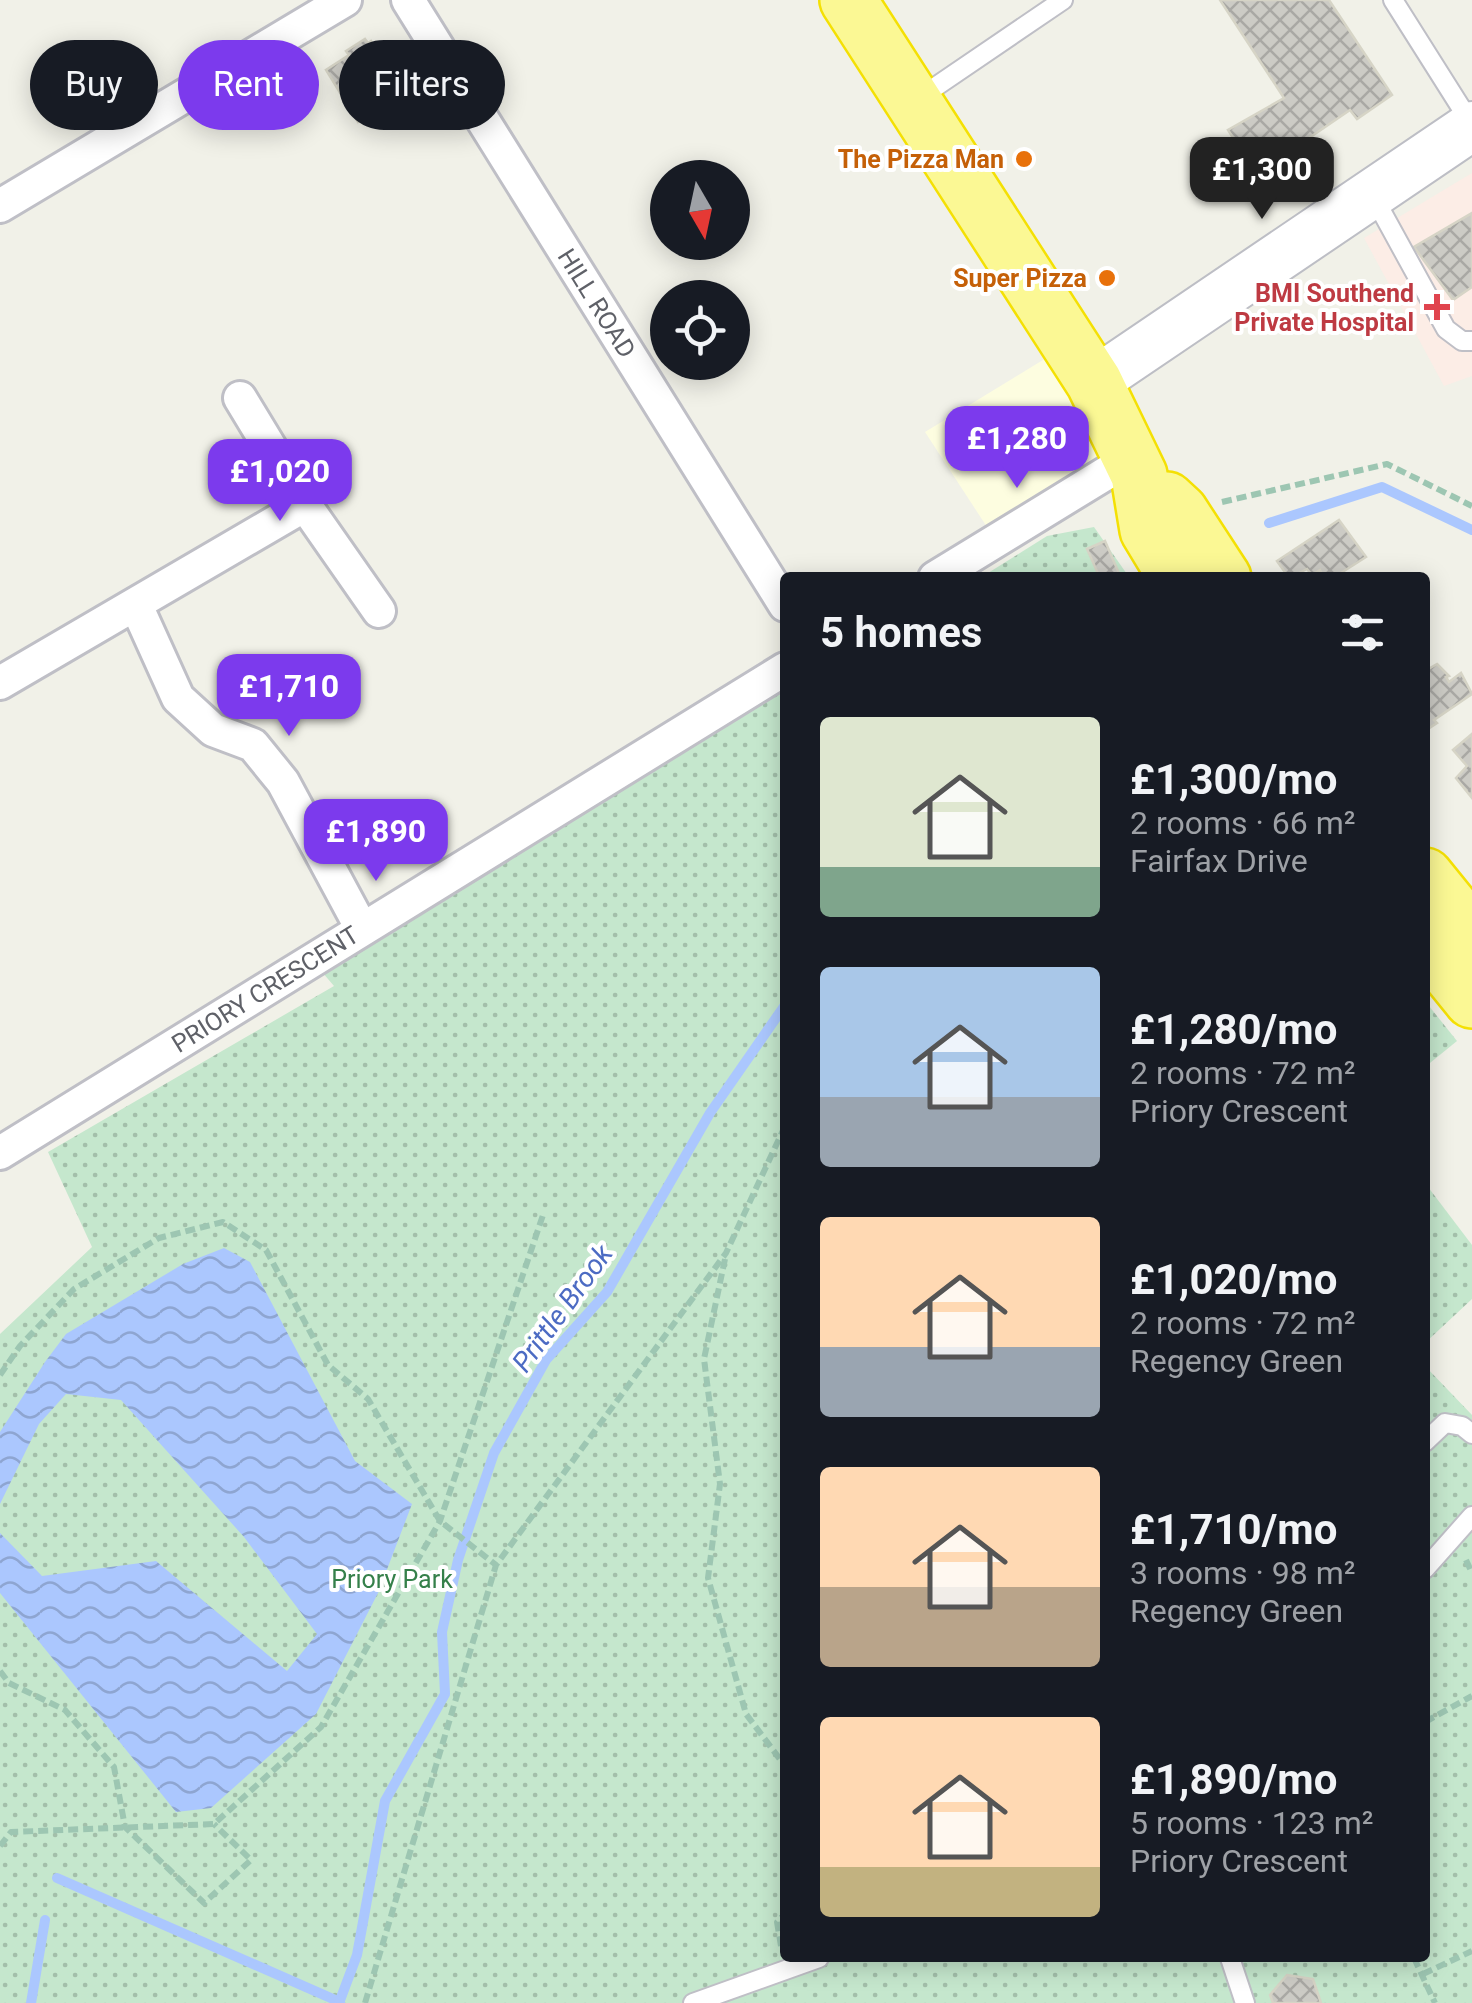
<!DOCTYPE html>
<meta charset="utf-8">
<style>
:root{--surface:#171b24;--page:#20242c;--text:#f1f3f6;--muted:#9ea1a6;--accent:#7c3aed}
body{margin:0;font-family:Roboto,sans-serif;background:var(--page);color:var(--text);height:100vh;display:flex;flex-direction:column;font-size:38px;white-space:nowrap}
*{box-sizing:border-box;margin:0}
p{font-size:32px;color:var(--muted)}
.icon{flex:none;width:55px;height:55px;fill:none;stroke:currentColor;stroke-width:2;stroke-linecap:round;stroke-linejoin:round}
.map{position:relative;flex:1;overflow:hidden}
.sheet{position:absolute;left:780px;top:572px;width:650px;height:1390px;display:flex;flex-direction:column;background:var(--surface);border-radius:10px;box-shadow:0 5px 25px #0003}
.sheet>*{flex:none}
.top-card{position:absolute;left:30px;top:40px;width:600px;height:90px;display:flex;gap:20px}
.needle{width:65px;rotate:171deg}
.fabs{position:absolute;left:650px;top:160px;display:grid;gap:20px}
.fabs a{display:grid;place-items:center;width:100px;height:100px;border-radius:50%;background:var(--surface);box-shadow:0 5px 25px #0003;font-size:50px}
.price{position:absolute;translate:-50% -85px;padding:0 22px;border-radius:20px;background:var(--accent);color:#fff;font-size:32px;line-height:65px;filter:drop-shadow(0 2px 5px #0008)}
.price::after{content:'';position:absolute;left:50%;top:60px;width:30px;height:22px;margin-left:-15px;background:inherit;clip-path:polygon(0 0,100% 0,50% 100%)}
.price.on{background:#222;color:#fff}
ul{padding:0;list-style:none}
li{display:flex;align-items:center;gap:30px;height:250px;padding:0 40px}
li span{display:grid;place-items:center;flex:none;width:280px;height:200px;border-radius:10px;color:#555}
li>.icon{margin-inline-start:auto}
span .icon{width:120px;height:120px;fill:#fffc;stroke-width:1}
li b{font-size:42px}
h2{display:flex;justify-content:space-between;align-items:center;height:120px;padding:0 40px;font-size:42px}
.pill{padding:0 35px;border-radius:45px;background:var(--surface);box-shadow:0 5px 25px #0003;font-size:35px;line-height:90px}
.pill.on{background:var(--accent);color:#fff}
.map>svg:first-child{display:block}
.commercial{fill:#fdfde0}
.medical{fill:#fcede6}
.park{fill:url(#park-dots)}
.water{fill:url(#water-waves)}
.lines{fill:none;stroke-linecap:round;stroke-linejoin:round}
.stream{stroke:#abc7fe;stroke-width:10}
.building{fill:url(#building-cross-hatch);stroke:#d6d4c6;stroke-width:2.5}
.lane-casing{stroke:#bfbfc6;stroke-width:22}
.street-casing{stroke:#bfbfc6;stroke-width:38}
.secondary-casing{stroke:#bdbec5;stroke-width:52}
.highway-casing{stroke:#f4e004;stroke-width:60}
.path{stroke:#9dc6b2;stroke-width:6;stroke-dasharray:10 5;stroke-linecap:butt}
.lane{stroke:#fff;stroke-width:18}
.street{stroke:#fff;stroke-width:32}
.secondary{stroke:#fff;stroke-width:48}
.highway{stroke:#fbf894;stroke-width:55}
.food-dot{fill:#e8710a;stroke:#fff;stroke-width:4}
.health-dot{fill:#e0444e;stroke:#fff;stroke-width:4}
.labels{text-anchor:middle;stroke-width:8;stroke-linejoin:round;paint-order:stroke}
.food-label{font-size:25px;font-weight:bold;fill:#c56008;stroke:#fff;text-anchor:end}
.health-label{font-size:25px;font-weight:bold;fill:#be3a42;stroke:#fff;text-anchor:end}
.street-label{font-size:25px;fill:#5f6168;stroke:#fff}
.park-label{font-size:25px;fill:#35804a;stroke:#fff}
.water-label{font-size:28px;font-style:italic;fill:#4c6bc3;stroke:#fff}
</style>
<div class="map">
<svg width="1472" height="2003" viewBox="0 0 1472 2003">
<defs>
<pattern id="park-dots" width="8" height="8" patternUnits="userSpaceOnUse" patternTransform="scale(2.5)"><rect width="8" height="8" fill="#c5e7cd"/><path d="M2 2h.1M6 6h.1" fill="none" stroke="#a3bfaa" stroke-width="1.8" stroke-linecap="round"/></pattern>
<pattern id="water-waves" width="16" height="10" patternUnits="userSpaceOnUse" patternTransform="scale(2.5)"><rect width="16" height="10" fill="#abc7fe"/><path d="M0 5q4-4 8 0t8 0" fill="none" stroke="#8ea5d1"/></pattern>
<pattern id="building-cross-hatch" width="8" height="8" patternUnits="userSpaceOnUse" patternTransform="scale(2.5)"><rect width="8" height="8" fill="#cccbc5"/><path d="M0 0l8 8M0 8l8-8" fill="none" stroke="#a9a8a4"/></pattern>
</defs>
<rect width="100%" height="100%" fill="#f1f1e8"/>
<path class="commercial" d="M 1056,352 L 1110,461 L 987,527 L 925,432 Z"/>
<path class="medical" d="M 1472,173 L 1472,376 L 1444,386 L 1364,238 Z"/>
<g class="park">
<path d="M 1094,527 L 1129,577 L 980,578 L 1047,536 Z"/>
<path d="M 785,686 L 785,1958 L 1425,1958 L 1425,1366 L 1472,1415 L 1472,2003 L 0,2003 L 0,1334 L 92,1247 L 48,1152 L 334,986 L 322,972 Z"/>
<path d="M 1425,1001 L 1457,1041 L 1425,1067 Z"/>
<path d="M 1425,1183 L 1472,1245 L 1472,1299 L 1425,1343 Z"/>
</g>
<path class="water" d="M 224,1248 L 250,1262 L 355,1461 L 412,1504 L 378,1593 L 316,1714 L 211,1808 L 176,1812 L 0,1593 L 0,1533 L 42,1576 L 156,1561 L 287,1671 L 317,1634 L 244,1537 L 121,1400 L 66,1394 L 39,1424 L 0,1504 L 0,1432 L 45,1362 L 66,1334 L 183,1264 Z"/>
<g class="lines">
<g class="stream">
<path d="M 1269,523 L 1382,487 L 1472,530"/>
<path d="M 57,1878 L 340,2002"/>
<path d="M 31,2003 L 45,1920"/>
<path d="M 339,2003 L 357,1955 L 385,1801 L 445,1694 L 442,1632 L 458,1560 L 494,1453 L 546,1360 L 607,1292 L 710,1113 L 785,1005"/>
</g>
</g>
<g class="building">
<path d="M 1220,0 L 1329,0 L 1392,95 L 1357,119 L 1350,110 L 1271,164 L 1277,174 L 1261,182 L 1228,130 L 1284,98 Z"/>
<path d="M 365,39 L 368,43 L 371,41 L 396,81 L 370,96 L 378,109 L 358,122 L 326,70 L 349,55 L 346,51 Z"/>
<path d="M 1472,213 L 1472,287 L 1453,300 L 1414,247 Z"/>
<path d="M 1339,520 L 1366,557 L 1333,578 L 1324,578 L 1320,570 L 1312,575 L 1307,569 L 1289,578 L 1277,561 Z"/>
<path d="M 1105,541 L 1121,578 L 1100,578 L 1087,549 Z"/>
<path d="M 1437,664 L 1449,676 L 1446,677 L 1449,682 L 1461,673 L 1472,694 L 1434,720 L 1437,723 L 1425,731 L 1425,671 Z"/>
<path d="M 1472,734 L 1472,798 L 1456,778 L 1467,766 L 1453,750 Z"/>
<path d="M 1287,1975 L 1313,1979 L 1321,2003 L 1273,2003 L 1270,1995 Z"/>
</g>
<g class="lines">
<defs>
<g id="lane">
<path d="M 1393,0 L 1472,125"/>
<path d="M 919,98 L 1063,0"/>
<path d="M 1372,194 L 1446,329 L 1462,341 L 1472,341"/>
<path d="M 1425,1442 L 1445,1423 L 1462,1426 L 1472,1434"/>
<path d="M 1425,1569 L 1472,1516"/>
<path d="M 1230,1958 L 1245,2003"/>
<path d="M 693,2003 L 819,1958"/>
</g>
<g id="street">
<path d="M 408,0 L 785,605"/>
<path d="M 0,206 L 345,0"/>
<path d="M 240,398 L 305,505 L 379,611"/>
<path d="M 935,578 L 1131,458"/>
<path d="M 136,605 L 178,698 L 213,730 L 253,745 L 283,782 L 362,929"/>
<path d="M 0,683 L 305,505"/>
<path d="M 0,1153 L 785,669"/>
</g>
<path id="secondary" d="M 1094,382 L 1472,126"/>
<g id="highway">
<path d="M 848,0 L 1094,382 L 1139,475 L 1148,530 L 1177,578"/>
<path d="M 1167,500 L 1180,512 L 1223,578"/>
<path d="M 1425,876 L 1472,934"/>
<path d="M 1425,942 L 1472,1000"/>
</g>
</defs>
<use href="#lane" class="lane-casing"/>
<use href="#street" class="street-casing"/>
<use href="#secondary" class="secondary-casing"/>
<use href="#highway" class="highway-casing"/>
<g class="path">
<path d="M 1222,502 L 1387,464 L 1472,506"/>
<path d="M 725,1259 L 704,1359 L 720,1484 L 708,1578 L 746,1714 L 785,1766"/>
<path d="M 0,1375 L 20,1346 L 74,1289 L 159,1238 L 223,1222 L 266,1250 L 328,1365 L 368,1399 L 440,1521 L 496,1565"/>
<path d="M 1466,1560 L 1472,1573"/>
<path d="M 0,1671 L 9,1683 L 65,1710 L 114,1767 L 125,1827 L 204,1903 L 251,1860 L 214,1824"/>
<path d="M 1425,1722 L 1472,1696"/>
<path d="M 0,1846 L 11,1832 L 214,1824 L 321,1727 L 440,1521 L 543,1215"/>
<path d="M 781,1946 L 777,1922 L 785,1914"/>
<path d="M 1414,1958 L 1435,2003"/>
<path d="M 1423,1974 L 1472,1951"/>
<path d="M 365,2003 L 496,1565 L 726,1253 L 785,1126"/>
</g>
<use href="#lane" class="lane"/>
<use href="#street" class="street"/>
<use href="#secondary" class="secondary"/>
<use href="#highway" class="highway"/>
</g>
<g class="food-dot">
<circle cx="1024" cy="159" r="10"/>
<circle cx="1107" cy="278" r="10"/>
</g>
<path class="health-dot" d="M1432 292h10v10h10v10h-10v10h-10v-10h-10v-10h10z"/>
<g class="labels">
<g class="food-label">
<text x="1004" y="168">The Pizza Man</text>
<text x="1087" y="287">Super Pizza</text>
</g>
<g class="health-label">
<text x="1414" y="302">BMI Southend<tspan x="1414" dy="29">Private Hospital</tspan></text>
</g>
<g class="street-label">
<text transform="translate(597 303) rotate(58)" y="9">HILL ROAD</text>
<text transform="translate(265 989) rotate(-32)" y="9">PRIORY CRESCENT</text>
</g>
<g class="park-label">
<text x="392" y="1588">Priory Park</text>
</g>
<g class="water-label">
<text transform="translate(562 1308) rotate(-54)" y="10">Prittle Brook</text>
</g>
</g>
</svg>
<div class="fabs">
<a><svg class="needle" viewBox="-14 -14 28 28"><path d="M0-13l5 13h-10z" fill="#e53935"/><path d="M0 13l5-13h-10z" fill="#9ea1a6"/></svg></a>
<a><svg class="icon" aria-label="locate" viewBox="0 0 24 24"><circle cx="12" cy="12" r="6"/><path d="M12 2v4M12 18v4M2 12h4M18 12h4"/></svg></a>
</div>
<b class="price on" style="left:1262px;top:222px">£1,300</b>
<b class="price" style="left:1017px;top:491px">£1,280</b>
<b class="price" style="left:280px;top:524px">£1,020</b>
<b class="price" style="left:289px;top:739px">£1,710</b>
<b class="price" style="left:376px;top:884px">£1,890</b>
<div class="top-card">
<a class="pill">Buy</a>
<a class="pill on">Rent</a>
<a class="pill">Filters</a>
</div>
<section class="sheet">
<h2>5 homes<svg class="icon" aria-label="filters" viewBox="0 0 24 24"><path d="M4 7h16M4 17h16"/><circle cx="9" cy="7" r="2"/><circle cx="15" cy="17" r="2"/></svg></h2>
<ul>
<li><span style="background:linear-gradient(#dfe7d0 75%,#7fa58c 0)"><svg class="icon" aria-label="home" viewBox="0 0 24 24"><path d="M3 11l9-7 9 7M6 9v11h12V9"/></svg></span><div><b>£1,300/mo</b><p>2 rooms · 66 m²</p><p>Fairfax Drive</p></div></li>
<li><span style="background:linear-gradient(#a9c7e8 65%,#9aa5b1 0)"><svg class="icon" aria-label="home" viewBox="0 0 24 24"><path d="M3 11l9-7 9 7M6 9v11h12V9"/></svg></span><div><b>£1,280/mo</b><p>2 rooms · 72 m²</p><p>Priory Crescent</p></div></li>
<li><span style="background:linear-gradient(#ffd9b3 65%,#9aa5b1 0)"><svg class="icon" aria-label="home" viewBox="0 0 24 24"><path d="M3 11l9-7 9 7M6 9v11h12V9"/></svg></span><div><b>£1,020/mo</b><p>2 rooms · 72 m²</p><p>Regency Green</p></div></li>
<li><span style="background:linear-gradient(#ffd9b3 60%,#b9a48a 0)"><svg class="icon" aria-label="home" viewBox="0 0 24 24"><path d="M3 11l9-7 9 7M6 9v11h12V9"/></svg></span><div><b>£1,710/mo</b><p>3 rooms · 98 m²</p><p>Regency Green</p></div></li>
<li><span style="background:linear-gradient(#ffd9b3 75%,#c2b280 0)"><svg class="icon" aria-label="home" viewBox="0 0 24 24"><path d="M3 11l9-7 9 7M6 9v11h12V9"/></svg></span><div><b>£1,890/mo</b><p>5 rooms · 123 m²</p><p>Priory Crescent</p></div></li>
</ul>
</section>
</div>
